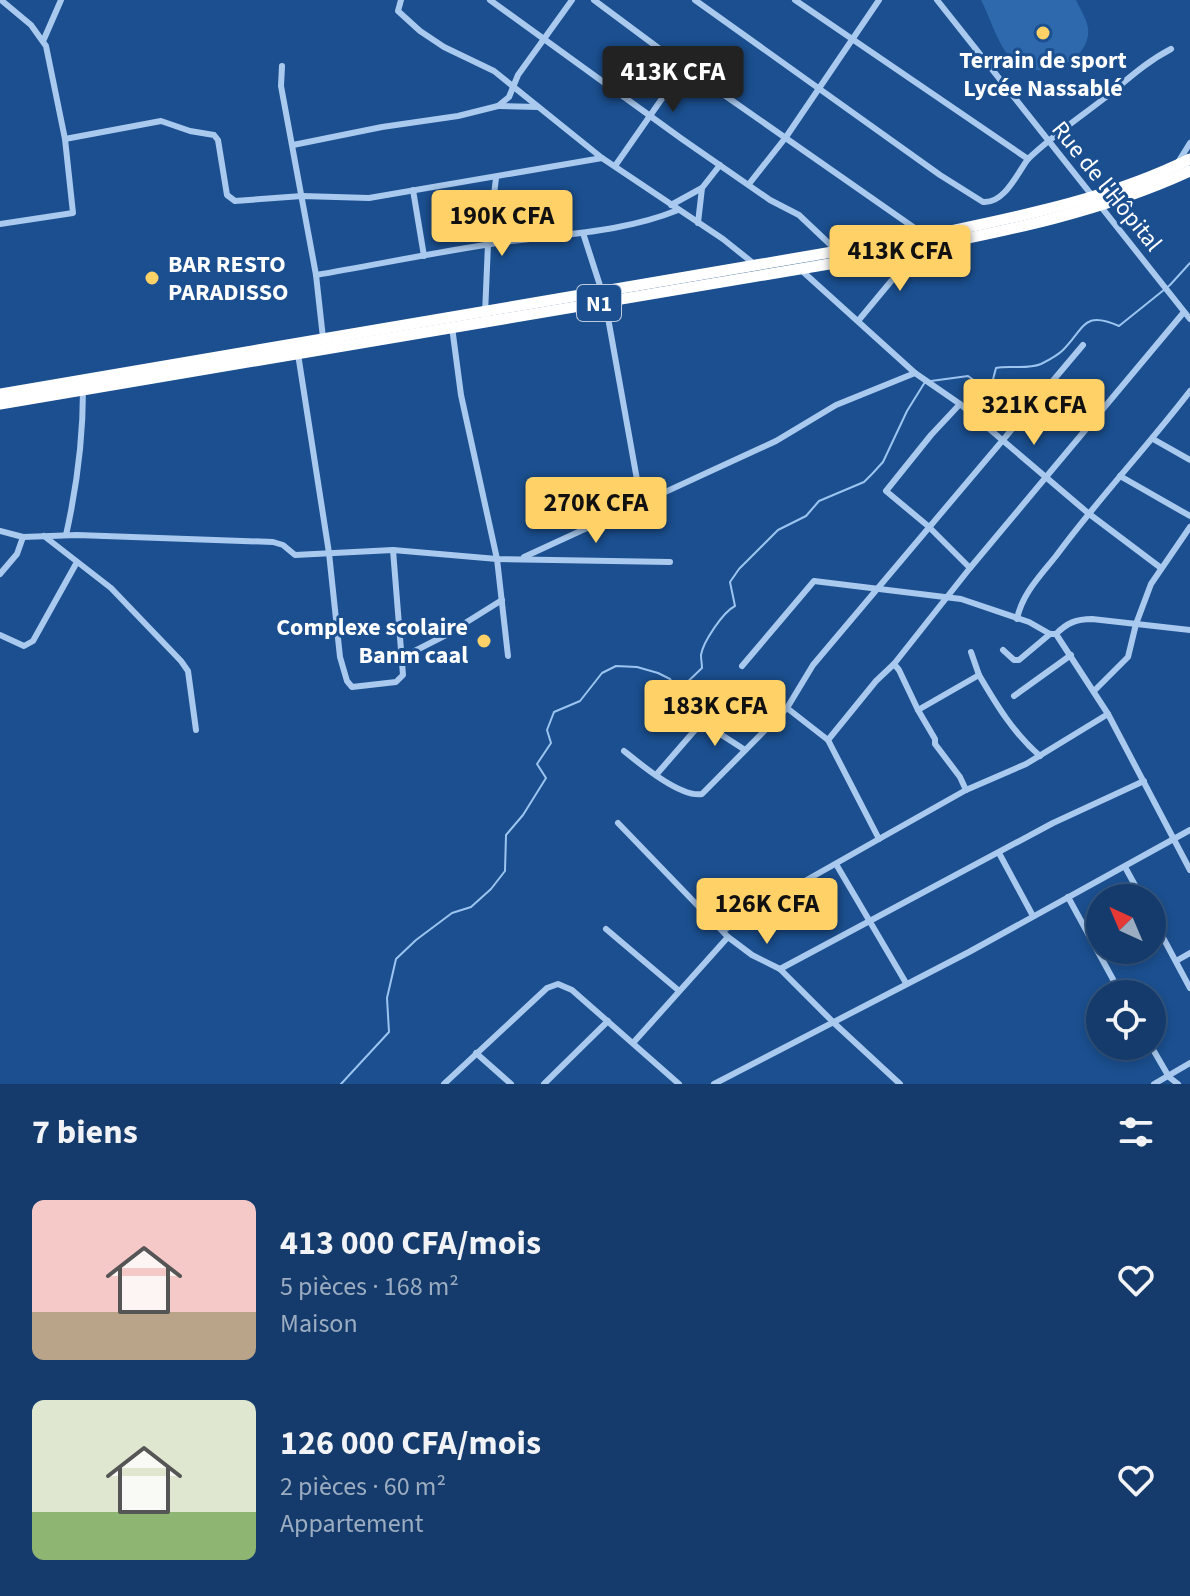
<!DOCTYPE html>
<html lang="fr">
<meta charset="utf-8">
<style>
:root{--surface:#143b6b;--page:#1d4271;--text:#f1f3f6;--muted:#9dadc1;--line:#33557e;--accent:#ffd166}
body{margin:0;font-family:"Source Sans 3",sans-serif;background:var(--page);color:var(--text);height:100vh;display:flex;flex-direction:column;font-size:30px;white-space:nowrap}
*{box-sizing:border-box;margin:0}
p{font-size:26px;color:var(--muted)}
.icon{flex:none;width:44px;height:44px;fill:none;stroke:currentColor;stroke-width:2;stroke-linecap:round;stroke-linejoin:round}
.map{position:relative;height:1084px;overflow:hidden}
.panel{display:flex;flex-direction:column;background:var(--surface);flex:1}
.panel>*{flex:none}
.needle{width:52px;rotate:316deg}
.controls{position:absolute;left:1086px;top:884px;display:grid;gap:16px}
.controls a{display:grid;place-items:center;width:80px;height:80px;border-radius:50%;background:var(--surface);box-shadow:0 4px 12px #0003,0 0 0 2px var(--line);font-size:40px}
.price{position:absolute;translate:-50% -68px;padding:0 18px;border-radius:8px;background:var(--accent);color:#111;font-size:26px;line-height:52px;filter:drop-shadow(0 2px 4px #0008)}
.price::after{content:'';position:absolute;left:50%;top:48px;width:24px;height:18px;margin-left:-12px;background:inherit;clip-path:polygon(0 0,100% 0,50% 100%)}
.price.current{background:#222;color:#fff}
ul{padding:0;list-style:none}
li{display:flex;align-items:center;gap:24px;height:200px;padding:0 32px}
li span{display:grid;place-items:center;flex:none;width:224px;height:160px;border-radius:12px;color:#555}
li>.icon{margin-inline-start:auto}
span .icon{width:96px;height:96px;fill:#fffc;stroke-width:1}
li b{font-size:34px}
h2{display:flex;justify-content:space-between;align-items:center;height:96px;padding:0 32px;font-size:34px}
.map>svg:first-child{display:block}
.green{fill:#2e69ad}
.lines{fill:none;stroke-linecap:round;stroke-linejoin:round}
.stream{stroke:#9cc4f0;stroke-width:2}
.street{stroke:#a9c9ee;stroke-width:6}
.highway{stroke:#fff;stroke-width:11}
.poi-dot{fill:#ffd166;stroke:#1b4f8f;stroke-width:3}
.labels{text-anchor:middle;stroke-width:6;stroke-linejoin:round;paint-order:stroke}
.shield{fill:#1b4f8f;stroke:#bbcadd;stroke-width:2}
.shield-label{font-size:22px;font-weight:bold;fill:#fff}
.poi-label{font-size:24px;font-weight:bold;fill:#fff;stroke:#1b4f8f}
.street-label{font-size:24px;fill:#fff;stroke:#1b4f8f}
</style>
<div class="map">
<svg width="1190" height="1084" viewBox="0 0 1190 1084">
<rect width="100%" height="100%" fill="#1b4f8f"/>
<path class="green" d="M 981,0 L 1076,0 C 1081,11 1090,23 1088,35 C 1085,63 1041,79 1018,65 C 1000,53 991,19 981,0 Z"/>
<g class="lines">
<g class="stream">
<path d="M 931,381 L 968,376 L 986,389 L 991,387 L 996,368 C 1011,365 1026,370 1041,364 C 1049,360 1057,356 1063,350 C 1085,328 1083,310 1119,326 L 1170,285 L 1190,263"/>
<path d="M 341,1084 L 389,1032 L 387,998 L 396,959 L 416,940 L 452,913 L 471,907 L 491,889 L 505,871 L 506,835 L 523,815 L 546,778 L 537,764 L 551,743 L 547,730 L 554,712 L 580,701 L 602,673 L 616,666 L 637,667 L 658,673 L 670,679 L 678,691 L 702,668 C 702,664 701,659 701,655 C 703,642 723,612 735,606 L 730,582 L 739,569 L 778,530 L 806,516 L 819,501 L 864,482 L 872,474 L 883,462 L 907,411 L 925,382"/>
</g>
<g class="street">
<path d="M 401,0 L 398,11 L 420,31 L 444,47 L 494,71 L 602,158 L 723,239 L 753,263"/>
<path d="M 490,0 L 682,139 L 770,200 L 799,215 L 837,251"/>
<path d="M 594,0 L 684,67 L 926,236"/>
<path d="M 695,0 L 940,175 L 983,202 C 1004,204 1017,174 1028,159"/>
<path d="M 795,0 L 1028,159 C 1052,136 1079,118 1106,97 C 1128,79 1146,62 1171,49"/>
<path d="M 937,0 L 1190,319"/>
<path d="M 44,39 L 61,0"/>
<path d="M 282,66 L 281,86 L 316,275 L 323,338"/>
<path d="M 498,106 L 538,107"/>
<path d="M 65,139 L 161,121 L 190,131 L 214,135 L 218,140 L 227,195 L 235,201 L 302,196 L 369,198 L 602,158"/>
<path d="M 293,145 L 382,127 L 458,116 L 498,106 L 509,97 L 518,75 L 572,0"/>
<path d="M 1177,164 L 1190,143"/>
<path d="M 615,166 L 684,67"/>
<path d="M 749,184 L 786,137 L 879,0"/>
<path d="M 413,190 L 424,256"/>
<path d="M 671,205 L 702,188 L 720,165"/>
<path d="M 698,223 L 702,188"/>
<path d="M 0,224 L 73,213 L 65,139 L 46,46 L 31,25 L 1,0"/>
<path d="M 583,233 L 605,301 L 641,502"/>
<path d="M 801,270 L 915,373 L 960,404 L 1088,513 L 1161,568"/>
<path d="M 316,275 C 374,265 433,253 491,244 C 554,234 619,234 678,210"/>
<path d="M 485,314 L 488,244 L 496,178"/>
<path d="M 858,321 L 902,268 L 901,253"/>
<path d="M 452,327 L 461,395 L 497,559 L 508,656"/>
<path d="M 298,354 L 329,553 L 340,657 L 347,681 L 352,687 L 396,682 L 403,675 L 393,550"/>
<path d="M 960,404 L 931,435 L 886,491 L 928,526 L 970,568"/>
<path d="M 1153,439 L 1190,460"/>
<path d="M 1120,476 L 1190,516"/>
<path d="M 0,531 L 23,537 L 77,535 L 273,542 L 283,545 L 295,555 L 393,550 L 497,559 L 670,562"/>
<path d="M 66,535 C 77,486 83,440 83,390"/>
<path d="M 44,536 L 111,588 L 181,661 L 188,671 L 196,730"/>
<path d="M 524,557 L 776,441 L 836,405 L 915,373"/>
<path d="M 0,574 L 17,554 L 23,537"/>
<path d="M 1017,619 C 1022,594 1040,576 1056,556 C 1098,499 1147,447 1190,391"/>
<path d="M 1056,634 L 1108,714 L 1190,870"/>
<path d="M 0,635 L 24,646 L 33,641 L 77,562"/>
<path d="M 1003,650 L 1014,660 L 1019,660 L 1050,634"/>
<path d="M 401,658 L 446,635 L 502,600"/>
<path d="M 894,664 L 899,670 L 918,710 L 935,739 L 935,744 L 960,777 L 966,790"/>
<path d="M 742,666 L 814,581 L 961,599 L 1029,622 L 1050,634 L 1056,634 C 1067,623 1076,619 1092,619 L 1190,630"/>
<path d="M 979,675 C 996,704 1014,734 1040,756"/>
<path d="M 1095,690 L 1128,657 L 1136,624 L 1151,584 L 1190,527"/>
<path d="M 1014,696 L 1071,655"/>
<path d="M 674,704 L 745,750"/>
<path d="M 787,708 L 828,740 L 879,839"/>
<path d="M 918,710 L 979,675 L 971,652"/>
<path d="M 828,740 L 876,681 L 894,664 L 970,568 L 1184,312"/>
<path d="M 624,751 C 640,764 681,798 702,794 L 787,708 L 813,665 L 1083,345"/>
<path d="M 656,775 L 702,722"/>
<path d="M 618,823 L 728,937 L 752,955 L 780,969 L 834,1023 L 900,1084"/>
<path d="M 999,853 L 1033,916"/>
<path d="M 836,864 L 906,983"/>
<path d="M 1125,867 L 1142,898"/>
<path d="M 1068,897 L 1121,994"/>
<path d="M 1152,917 L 1190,988"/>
<path d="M 606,929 L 678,990"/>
<path d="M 723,931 L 745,915 L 879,839 L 966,790 L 1026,764 L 1108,714"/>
<path d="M 1176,961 L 1190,953"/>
<path d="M 780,969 L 1053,823 L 1144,781"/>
<path d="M 633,1043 L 728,937"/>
<path d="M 1151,1046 L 1169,1077 L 1178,1084"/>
<path d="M 476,1053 L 511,1084"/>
<path d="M 444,1084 L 547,988 L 558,984 L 572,990 L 679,1084"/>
<path d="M 544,1084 L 608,1021"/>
<path d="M 714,1084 L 969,952 L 1190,830"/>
<path d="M 1154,1084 L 1190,1063"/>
</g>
<g class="highway">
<path d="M 0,394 L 926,236 C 1016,217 1107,200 1190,159"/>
<path d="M 0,404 L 900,252 C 1000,232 1097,214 1190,171"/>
</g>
</g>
<g class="poi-dot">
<circle cx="1043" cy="33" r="8"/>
<circle cx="152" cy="278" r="8"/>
<circle cx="484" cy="641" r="8"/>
</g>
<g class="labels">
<rect class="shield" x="577" y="285" width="44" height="36" rx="6"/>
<g class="shield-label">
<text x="599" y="311">N1</text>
</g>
<g class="poi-label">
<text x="1043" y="68">Terrain de sport<tspan x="1043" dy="28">Lycée Nassablé</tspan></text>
<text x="168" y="272" text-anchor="start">BAR RESTO<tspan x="168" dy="28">PARADISSO</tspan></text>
<text x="468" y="635" text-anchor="end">Complexe scolaire<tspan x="468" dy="28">Banm caal</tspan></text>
</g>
<g class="street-label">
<text transform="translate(1107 186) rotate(51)" y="8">Rue de l'Hôpital</text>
</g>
</g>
</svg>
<div class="controls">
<a><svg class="needle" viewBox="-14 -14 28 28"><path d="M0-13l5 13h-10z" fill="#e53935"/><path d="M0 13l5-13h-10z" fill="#9dadc1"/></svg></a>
<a><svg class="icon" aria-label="locate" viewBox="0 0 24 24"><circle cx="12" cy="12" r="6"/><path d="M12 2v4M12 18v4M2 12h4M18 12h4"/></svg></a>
</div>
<b class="price current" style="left:673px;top:114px">413K CFA</b>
<b class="price" style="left:502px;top:258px">190K CFA</b>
<b class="price" style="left:900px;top:293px">413K CFA</b>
<b class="price" style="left:1034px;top:447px">321K CFA</b>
<b class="price" style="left:596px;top:545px">270K CFA</b>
<b class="price" style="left:715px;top:748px">183K CFA</b>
<b class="price" style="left:767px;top:946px">126K CFA</b>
</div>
<section class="panel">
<h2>7 biens<svg class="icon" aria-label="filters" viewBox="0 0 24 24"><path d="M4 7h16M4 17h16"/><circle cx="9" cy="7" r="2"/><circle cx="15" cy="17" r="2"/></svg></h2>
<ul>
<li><span style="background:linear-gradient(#f6c9c9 70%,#b9a48a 0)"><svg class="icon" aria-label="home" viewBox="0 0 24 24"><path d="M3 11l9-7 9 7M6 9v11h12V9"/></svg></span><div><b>413 000 CFA/mois</b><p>5 pièces · 168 m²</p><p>Maison</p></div><svg class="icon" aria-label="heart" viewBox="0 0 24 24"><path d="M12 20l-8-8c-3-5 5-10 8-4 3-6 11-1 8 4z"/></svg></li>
<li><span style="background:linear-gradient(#dfe7d0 70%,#8fb573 0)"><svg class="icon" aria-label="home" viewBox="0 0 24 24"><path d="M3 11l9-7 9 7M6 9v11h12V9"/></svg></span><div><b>126 000 CFA/mois</b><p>2 pièces · 60 m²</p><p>Appartement</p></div><svg class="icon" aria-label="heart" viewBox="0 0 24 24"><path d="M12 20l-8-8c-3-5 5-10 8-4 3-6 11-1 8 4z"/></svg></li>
</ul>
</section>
